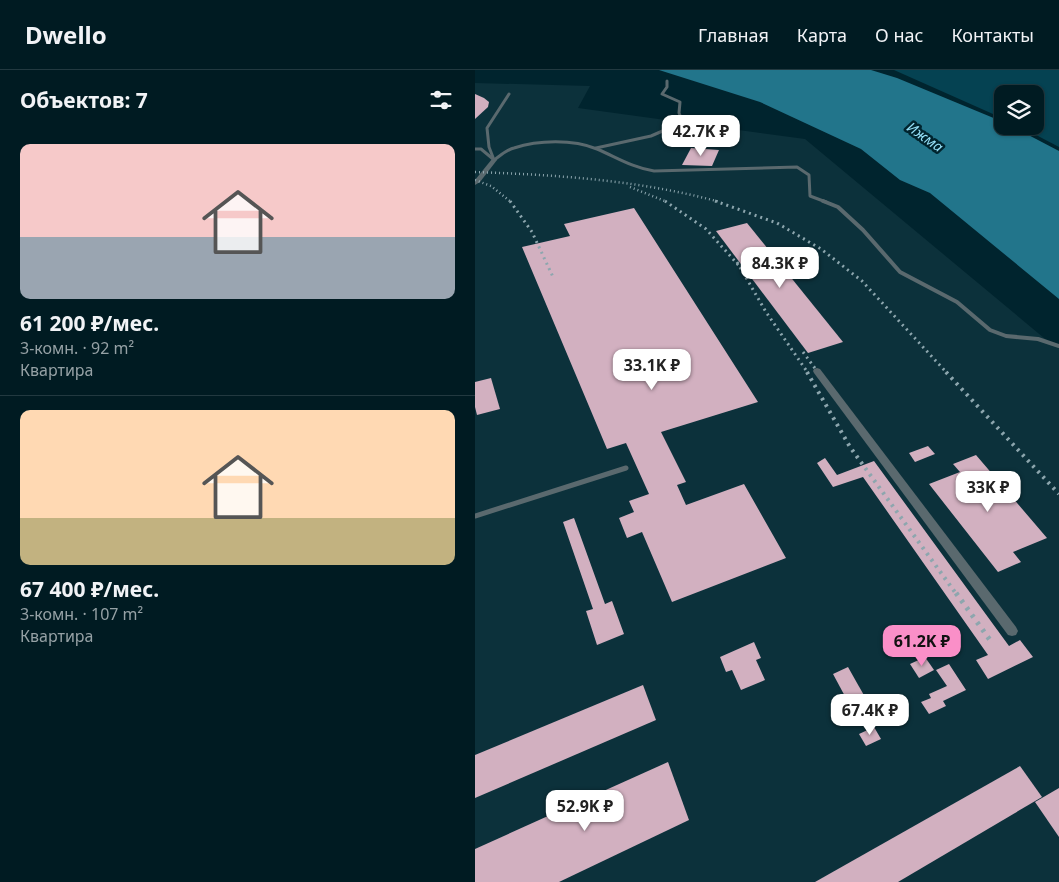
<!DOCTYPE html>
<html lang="ru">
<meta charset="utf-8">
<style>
:root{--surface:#001b22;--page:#0e282f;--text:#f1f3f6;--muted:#95a1a5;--line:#223940;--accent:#fa8fc8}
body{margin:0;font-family:"Noto Sans",sans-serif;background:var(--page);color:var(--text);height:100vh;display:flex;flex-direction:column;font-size:19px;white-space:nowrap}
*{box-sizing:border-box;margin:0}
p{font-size:16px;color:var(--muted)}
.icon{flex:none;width:28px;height:28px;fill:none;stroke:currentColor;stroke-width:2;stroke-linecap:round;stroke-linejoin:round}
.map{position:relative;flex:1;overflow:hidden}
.sheet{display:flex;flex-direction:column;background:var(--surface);width:475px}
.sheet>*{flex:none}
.controls{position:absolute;left:519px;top:15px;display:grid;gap:10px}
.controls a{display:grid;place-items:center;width:50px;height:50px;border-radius:10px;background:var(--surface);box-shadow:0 1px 4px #0004,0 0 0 1px var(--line);font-size:25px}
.price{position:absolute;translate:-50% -42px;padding:0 11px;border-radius:10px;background:#fff;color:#222;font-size:16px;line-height:32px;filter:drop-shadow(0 1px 2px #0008)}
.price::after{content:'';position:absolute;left:50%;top:30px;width:15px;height:11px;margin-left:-8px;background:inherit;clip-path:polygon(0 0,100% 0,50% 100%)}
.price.current{background:var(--accent);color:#111}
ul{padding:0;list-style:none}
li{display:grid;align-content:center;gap:10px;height:265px;padding:0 20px}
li+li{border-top:1px solid var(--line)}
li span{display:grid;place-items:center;height:155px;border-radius:10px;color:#555}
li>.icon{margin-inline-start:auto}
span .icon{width:90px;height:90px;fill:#fffc;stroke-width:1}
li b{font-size:21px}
h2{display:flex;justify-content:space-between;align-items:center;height:60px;padding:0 20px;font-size:21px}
header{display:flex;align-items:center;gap:30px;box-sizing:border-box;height:70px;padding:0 25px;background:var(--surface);border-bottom:1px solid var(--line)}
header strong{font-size:24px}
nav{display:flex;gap:28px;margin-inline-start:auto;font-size:18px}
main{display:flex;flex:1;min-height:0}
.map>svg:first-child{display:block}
.built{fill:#0c313b}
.green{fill:#054252}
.water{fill:#22758b}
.building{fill:#d2b0c0}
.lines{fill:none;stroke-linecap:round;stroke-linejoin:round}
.lane-far2{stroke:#5a696e;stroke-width:3}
.lane-far1{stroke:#5a696e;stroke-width:4}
.lane{stroke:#5a696e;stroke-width:5}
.street{fill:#5a696e;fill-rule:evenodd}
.rail-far3{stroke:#8da6ae;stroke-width:2.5;stroke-dasharray:1 3;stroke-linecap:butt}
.rail-far2{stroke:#8da6ae;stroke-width:3;stroke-dasharray:2 4;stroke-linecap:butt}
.rail-far1{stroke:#8da6ae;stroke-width:4;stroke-dasharray:2.5 5;stroke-linecap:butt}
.rail{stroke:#8da6ae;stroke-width:5;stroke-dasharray:3 6;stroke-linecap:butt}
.labels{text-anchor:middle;stroke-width:5;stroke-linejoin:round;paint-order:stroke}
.far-water-label{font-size:14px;font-style:italic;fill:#95e0f8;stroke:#00242e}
</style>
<header>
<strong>Dwello</strong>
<nav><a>Главная</a><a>Карта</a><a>О нас</a><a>Контакты</a></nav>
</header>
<main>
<section class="sheet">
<h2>Объектов: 7<svg class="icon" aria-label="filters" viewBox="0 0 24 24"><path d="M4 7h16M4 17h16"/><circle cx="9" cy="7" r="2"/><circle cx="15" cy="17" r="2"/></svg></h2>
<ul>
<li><span style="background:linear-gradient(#f6c9c9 60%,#9aa5b1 0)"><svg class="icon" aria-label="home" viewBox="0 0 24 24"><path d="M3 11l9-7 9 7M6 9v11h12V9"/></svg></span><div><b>61 200 ₽/мес.</b><p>3-комн. · 92 m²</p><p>Квартира</p></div></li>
<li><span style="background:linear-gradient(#ffd9b3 70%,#c2b280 0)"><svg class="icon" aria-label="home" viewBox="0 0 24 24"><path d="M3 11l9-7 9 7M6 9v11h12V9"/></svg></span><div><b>67 400 ₽/мес.</b><p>3-комн. · 107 m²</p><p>Квартира</p></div></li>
</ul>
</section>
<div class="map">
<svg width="584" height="812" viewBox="0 0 584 812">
<rect width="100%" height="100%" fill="#00242e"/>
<path class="built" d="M 0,13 L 115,16 L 103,38 L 330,69 L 569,268 L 584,278 L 584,812 L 0,812 Z"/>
<path class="green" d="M 419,0 L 584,0 L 584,77 L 544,56 L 560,56 L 560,24 L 528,24 L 527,48 Z"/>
<path class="water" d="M 184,0 L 396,0 L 422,8 L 521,49 L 527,52 L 528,56 L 536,56 L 584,81 L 584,229 L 455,123 L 425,110 L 386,79 L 285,32 Z"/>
<g class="building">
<path d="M 0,24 L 9,28 L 14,32 L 13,37 L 0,49 Z"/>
<path d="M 216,78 L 244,80 L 237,96 L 207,95 Z"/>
<path d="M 159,138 L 283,332 L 186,362 L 211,412 L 202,415 L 211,435 L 269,414 L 311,488 L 197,532 L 167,462 L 152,468 L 144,448 L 159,442 L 154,431 L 174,424 L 151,373 L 132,379 L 47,177 L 95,166 L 89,154 Z"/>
<path d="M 272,153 L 368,272 L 333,283 L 241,161 Z"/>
<path d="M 16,308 L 25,339 L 2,345 L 0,337 L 0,312 Z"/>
<path d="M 453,376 L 460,384 L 440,392 L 434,383 Z"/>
<path d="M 501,385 L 572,468 L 538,482 L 546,492 L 523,502 L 454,414 L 485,402 L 478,394 Z"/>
<path d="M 350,388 L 362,405 L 399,391 L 534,576 L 545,570 L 558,587 L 513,609 L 501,590 L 513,585 L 388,407 L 358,417 L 342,393 Z"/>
<path d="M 99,448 L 130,534 L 137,531 L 149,564 L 122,575 L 111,541 L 118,539 L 88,452 Z"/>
<path d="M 279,572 L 286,588 L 281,590 L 290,610 L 266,620 L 257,600 L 251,602 L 245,587 Z"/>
<path d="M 450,587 L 459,600 L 444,608 L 435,594 Z"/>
<path d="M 474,594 L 491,620 L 468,631 L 471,636 L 454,644 L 446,632 L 456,628 L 454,624 L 472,616 L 461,600 Z"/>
<path d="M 373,597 L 395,636 L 379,643 L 358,604 Z"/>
<path d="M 168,615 L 181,650 L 0,728 L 0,685 Z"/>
<path d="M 399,657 L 406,669 L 391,676 L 384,664 Z"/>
<path d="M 193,692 L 214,750 L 84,812 L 0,812 L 0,779 Z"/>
<path d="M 545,696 L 567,727 L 423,812 L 340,812 Z"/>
<path d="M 584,718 L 584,767 L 560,732 Z"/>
</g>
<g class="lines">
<g class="lane-far2">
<path d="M 121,78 L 176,66 L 206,53 L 207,50 L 204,43 L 205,32 L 187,24 L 192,17 L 192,11"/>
<path d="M 0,79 L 6,79 L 18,89"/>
<path d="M 19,90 C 25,86 31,80 39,78 C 63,70 98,69 122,79 C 141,87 158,98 179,101 L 322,97 L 334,105 L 335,126 L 351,132"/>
<path d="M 19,90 L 14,77 L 12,58 L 34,24"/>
</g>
<path class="lane-far1" d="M 348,131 L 363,137 L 388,160 L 425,202 L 482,232 L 515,260 L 531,266 L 563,269 L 584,276"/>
<path class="lane" d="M 0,446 L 151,398"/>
<g class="street">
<path d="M 17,89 L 22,90 L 5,112 L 0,115 L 0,110 Z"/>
<path d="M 342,298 L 345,299 L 541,557 L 543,561 L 541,565 L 537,566 L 533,565 L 339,303 L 338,301 L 339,299 Z"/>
</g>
<g class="rail-far3">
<path d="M 0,102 C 83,105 164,110 245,132"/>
<path d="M 0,110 L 16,116 L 36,132"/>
<path d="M 155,117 L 192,132"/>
</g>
<g class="rail-far2">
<path d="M 35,131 L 57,162 L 78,207"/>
<path d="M 190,131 L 231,159 L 266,198"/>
<path d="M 240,131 L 302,153 L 346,179 L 387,211 L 472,303"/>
<path d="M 262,192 L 291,242 L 333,303"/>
<path d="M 328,282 L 342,301"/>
</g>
<g class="rail-far1">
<path d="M 332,302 L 375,377 L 482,525"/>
<path d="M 471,302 L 584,424"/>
</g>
<path class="rail" d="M 481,523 L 515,570"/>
</g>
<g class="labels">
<g class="far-water-label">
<text transform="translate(450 67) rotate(35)" y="5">Ижма</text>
</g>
</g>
</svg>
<div class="controls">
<a><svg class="icon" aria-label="layers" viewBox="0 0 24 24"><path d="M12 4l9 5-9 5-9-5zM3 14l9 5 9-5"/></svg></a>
</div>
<b class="price" style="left:226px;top:87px">42.7K ₽</b>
<b class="price" style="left:305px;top:219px">84.3K ₽</b>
<b class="price" style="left:177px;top:321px">33.1K ₽</b>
<b class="price" style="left:513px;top:443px">33K ₽</b>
<b class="price current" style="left:447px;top:597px">61.2K ₽</b>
<b class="price" style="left:395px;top:666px">67.4K ₽</b>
<b class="price" style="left:110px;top:762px">52.9K ₽</b>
</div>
</main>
